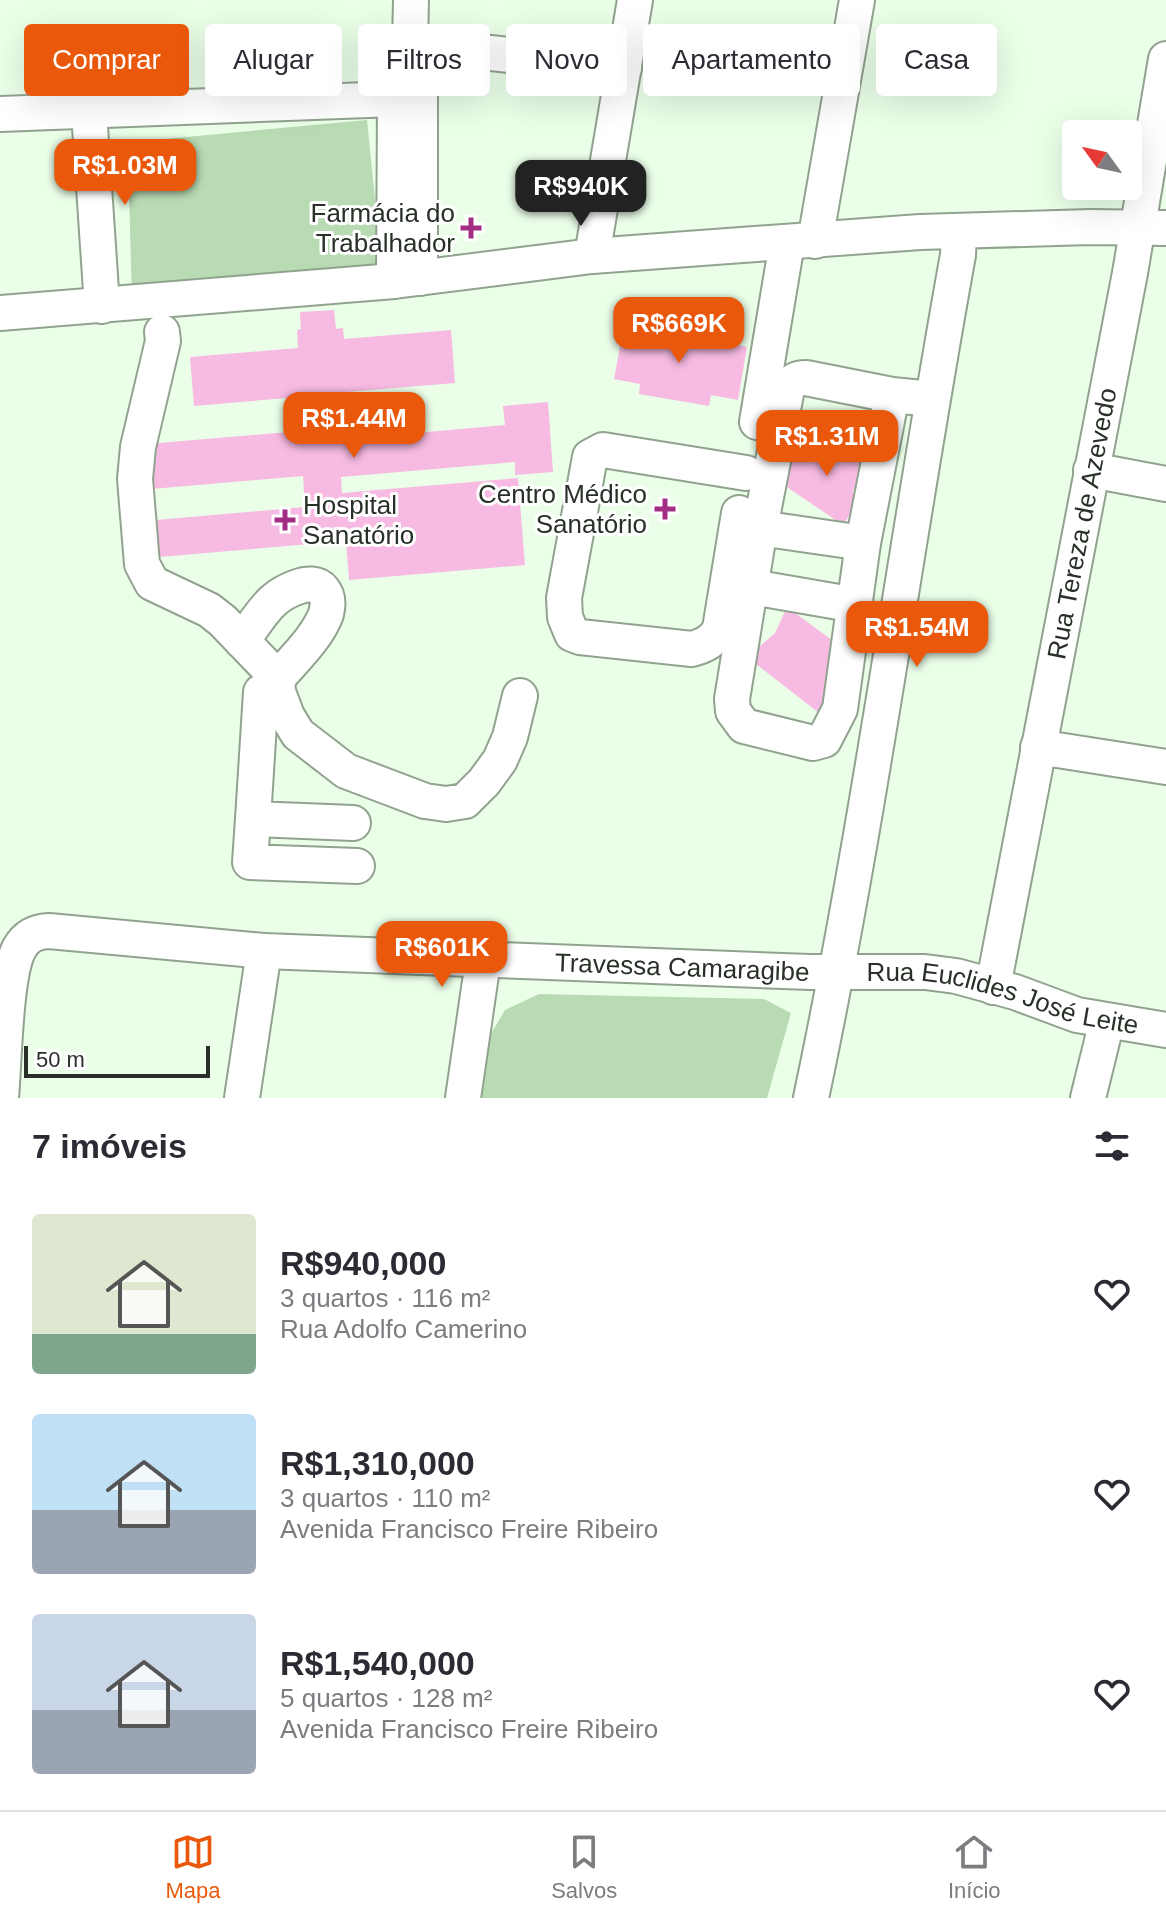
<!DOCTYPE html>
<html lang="pt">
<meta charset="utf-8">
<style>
:root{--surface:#fff;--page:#f2f2f3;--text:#2b2b33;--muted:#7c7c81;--line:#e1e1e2;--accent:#ea580c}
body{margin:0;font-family:Arial,sans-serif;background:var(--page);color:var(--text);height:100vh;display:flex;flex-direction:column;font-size:30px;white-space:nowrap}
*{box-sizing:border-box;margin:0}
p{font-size:26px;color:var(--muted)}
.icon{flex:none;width:44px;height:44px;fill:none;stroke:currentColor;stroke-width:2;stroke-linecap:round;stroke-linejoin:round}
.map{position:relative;height:1098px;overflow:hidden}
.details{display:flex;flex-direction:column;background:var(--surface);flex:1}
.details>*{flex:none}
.banner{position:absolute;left:24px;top:24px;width:1118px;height:72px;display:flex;gap:16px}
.needle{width:52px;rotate:303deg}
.tools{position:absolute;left:1062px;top:120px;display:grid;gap:16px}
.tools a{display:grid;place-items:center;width:80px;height:80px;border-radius:8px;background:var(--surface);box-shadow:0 8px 32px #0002;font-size:40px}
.scale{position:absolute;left:24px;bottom:20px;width:186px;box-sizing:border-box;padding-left:8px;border:4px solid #283028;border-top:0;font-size:22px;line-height:28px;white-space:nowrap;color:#283028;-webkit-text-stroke:6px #fff;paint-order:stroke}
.price{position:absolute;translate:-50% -68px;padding:0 18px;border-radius:16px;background:var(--accent);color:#fff;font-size:26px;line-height:52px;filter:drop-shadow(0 2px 4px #0008)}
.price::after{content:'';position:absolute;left:50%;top:48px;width:24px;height:18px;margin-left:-12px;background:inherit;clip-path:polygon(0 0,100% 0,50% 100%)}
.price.on{background:#222;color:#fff}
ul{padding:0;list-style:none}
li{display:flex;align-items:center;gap:24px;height:200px;padding:0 32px}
li span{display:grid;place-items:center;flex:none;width:224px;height:160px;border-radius:8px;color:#555}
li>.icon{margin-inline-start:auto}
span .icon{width:96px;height:96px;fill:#fffc;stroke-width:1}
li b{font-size:34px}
h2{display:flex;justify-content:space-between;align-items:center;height:96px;padding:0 32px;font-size:34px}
.pill{padding:0 28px;border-radius:8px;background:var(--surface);box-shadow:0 8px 32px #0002;font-size:28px;line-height:72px}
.pill.on{background:var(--accent);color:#fff}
.dock{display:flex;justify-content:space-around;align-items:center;height:112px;border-top:2px solid var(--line);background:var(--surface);font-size:22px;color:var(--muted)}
.dock a{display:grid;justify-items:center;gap:4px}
.dock .on{color:var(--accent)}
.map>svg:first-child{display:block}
.green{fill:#b8dbb3}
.building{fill:#f7bae2}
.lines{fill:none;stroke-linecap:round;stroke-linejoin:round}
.minor-casing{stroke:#91a38f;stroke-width:38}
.minor{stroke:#fff;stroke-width:34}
.poi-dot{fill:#a32d85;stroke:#fff;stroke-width:3}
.labels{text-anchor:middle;stroke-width:6;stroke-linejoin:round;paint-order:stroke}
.poi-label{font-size:26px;fill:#283028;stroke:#fff;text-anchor:end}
.street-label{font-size:26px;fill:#283028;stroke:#fff}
</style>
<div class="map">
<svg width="1166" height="1098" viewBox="0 0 1166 1098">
<rect width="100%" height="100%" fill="#eafee8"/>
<g class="green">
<path d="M 367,120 L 383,278 L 132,300 L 128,157 L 143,141 Z"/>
<path d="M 539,994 L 764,999 L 791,1013 L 767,1098 L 472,1098 L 479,1054 L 505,1010 Z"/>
</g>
<g class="building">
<path d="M 334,310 L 336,329 L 343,328 L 344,339 L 451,330 L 455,383 L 334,393 L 338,440 L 505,425 L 503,406 L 548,402 L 553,472 L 515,475 L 515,462 L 341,477 L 342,493 L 518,478 L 525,565 L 349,580 L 346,541 L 159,557 L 156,520 L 305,507 L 303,476 L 151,489 L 147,444 L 300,431 L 298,397 L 194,406 L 190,357 L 298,348 L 297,330 L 301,329 L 300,312 Z"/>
<path d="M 638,323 L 647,323 L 660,330 L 747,347 L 738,400 L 711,395 L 709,406 L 639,394 L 640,384 L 614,379 L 624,325 Z"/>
<path d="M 824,433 L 871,465 L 852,492 L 861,498 L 843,525 L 778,481 L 796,454 L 805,460 Z"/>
<path d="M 787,607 L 844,649 L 823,716 L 747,657 L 775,633 Z"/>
</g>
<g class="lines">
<defs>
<g id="minor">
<path d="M 410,44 L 624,68"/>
<path d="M 411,52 L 420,97 L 420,278"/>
<path d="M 89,112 L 102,306"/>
<path d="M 0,114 L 395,99"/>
<path d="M 815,241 L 857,0"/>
<path d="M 592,256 L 635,0"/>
<path d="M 394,281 L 395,99 L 410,44 L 411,0"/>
<path d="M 0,313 L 394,281 L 592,256 L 920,232 L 1090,227 L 1166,228"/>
<path d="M 162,332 L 163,341 L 138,447 L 135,479 L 142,564 L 152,583 L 209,610 L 223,621 L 269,669 L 277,679 L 278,692 L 287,716 L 298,734 L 346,771 L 425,801 L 446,804 L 465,801 L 484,782 L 500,760 L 510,737 L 520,696"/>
<path d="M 892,395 L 863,543 L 840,709 L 824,740 L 813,743 L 744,726 L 733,711 L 732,699 L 760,528 L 787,389 C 792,381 796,378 806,378 L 892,395 L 932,399"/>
<path d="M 757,422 L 787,243"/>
<path d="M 1091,470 L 1166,484"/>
<path d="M 739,513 L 720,629 C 713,641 706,645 692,649 L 580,637 L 572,634 L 565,617 L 564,598 L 590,457 L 603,450 L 746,473"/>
<path d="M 760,528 L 863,543"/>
<path d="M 752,587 L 856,605"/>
<path d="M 242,641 C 252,628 261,612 273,601 C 283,592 312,576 323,590 C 329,597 328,606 326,614 C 317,638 293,660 277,679"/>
<path d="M 261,692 L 253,819 L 353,823"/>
<path d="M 1038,747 L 1166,767"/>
<path d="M 253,819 L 250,862 L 357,866"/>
<path id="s1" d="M 993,987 L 1130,273 L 1166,59"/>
<path id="s2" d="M 1,1098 C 4,1065 5,975 19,949 C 26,936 35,932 49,931 L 264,951 L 810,972 L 925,972 L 956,976 L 1015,992 L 1077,1015 L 1166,1030"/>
<path d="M 242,1098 L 264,951"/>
<path d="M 463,1098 L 483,961"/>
<path d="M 811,1098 C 870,819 907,535 958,255 L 959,232"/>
<path d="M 1088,1098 L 1107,1021"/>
</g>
</defs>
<use href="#minor" class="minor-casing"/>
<use href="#minor" class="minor"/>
</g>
<g class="poi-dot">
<path d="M467 216h8v8h8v8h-8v8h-8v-8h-8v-8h8z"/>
<path d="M661 497h8v8h8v8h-8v8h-8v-8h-8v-8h8z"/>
<path d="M281 508h8v8h8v8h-8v8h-8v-8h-8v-8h8z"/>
</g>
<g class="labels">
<g class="poi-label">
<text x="455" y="222">Farmácia do<tspan x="455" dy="30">Trabalhador</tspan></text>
<text x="647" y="503">Centro Médico<tspan x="647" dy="30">Sanatório</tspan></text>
<text x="303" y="514" text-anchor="start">Hospital<tspan x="303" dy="30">Sanatório</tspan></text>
</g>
<g class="street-label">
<text dy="9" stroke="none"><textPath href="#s1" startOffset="472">Rua Tereza de Azevedo</textPath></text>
<text dy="9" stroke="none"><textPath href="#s2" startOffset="822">Travessa Camaragibe</textPath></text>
<text dy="9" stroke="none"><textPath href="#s2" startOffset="1146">Rua Euclides José Leite</textPath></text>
</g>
</g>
</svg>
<div class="tools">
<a><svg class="needle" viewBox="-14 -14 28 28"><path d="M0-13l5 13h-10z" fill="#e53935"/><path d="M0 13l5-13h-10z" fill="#7c7c81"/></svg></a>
</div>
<div class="scale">50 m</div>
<b class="price" style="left:125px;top:207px">R$1.03M</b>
<b class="price on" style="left:581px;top:228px">R$940K</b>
<b class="price" style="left:679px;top:365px">R$669K</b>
<b class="price" style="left:354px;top:460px">R$1.44M</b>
<b class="price" style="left:827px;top:478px">R$1.31M</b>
<b class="price" style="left:917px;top:669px">R$1.54M</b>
<b class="price" style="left:442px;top:989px">R$601K</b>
<div class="banner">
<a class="pill on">Comprar</a>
<a class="pill">Alugar</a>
<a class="pill">Filtros</a>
<a class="pill">Novo</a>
<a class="pill">Apartamento</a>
<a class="pill">Casa</a>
</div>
</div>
<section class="details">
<h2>7 imóveis<svg class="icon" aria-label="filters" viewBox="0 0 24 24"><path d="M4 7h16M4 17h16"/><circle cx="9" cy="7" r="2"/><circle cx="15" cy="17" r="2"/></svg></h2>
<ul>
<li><span style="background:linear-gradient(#dfe7d0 75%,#7fa58c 0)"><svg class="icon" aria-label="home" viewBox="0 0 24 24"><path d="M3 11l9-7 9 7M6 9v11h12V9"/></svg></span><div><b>R$940,000</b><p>3 quartos · 116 m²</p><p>Rua Adolfo Camerino</p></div><svg class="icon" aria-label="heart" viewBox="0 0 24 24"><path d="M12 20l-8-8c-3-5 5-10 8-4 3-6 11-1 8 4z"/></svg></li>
<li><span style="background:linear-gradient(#bfe0f5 60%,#9aa5b1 0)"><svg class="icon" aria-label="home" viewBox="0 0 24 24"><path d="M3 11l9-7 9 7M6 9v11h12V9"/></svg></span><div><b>R$1,310,000</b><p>3 quartos · 110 m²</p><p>Avenida Francisco Freire Ribeiro</p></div><svg class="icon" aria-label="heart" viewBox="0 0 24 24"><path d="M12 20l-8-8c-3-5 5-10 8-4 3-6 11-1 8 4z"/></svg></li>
<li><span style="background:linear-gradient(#c9d6e8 60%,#9aa5b1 0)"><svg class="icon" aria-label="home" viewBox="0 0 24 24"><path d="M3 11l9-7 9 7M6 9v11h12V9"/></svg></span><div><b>R$1,540,000</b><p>5 quartos · 128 m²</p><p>Avenida Francisco Freire Ribeiro</p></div><svg class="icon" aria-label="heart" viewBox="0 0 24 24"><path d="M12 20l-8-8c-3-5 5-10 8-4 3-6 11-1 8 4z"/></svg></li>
</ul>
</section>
<nav class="dock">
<a class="on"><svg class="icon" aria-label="map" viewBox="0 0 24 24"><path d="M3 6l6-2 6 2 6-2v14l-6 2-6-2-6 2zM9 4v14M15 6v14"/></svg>Mapa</a>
<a><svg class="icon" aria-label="saved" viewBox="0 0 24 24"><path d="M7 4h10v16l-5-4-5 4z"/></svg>Salvos</a>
<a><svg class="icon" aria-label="home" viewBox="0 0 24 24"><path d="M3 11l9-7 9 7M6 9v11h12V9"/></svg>Início</a>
</nav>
